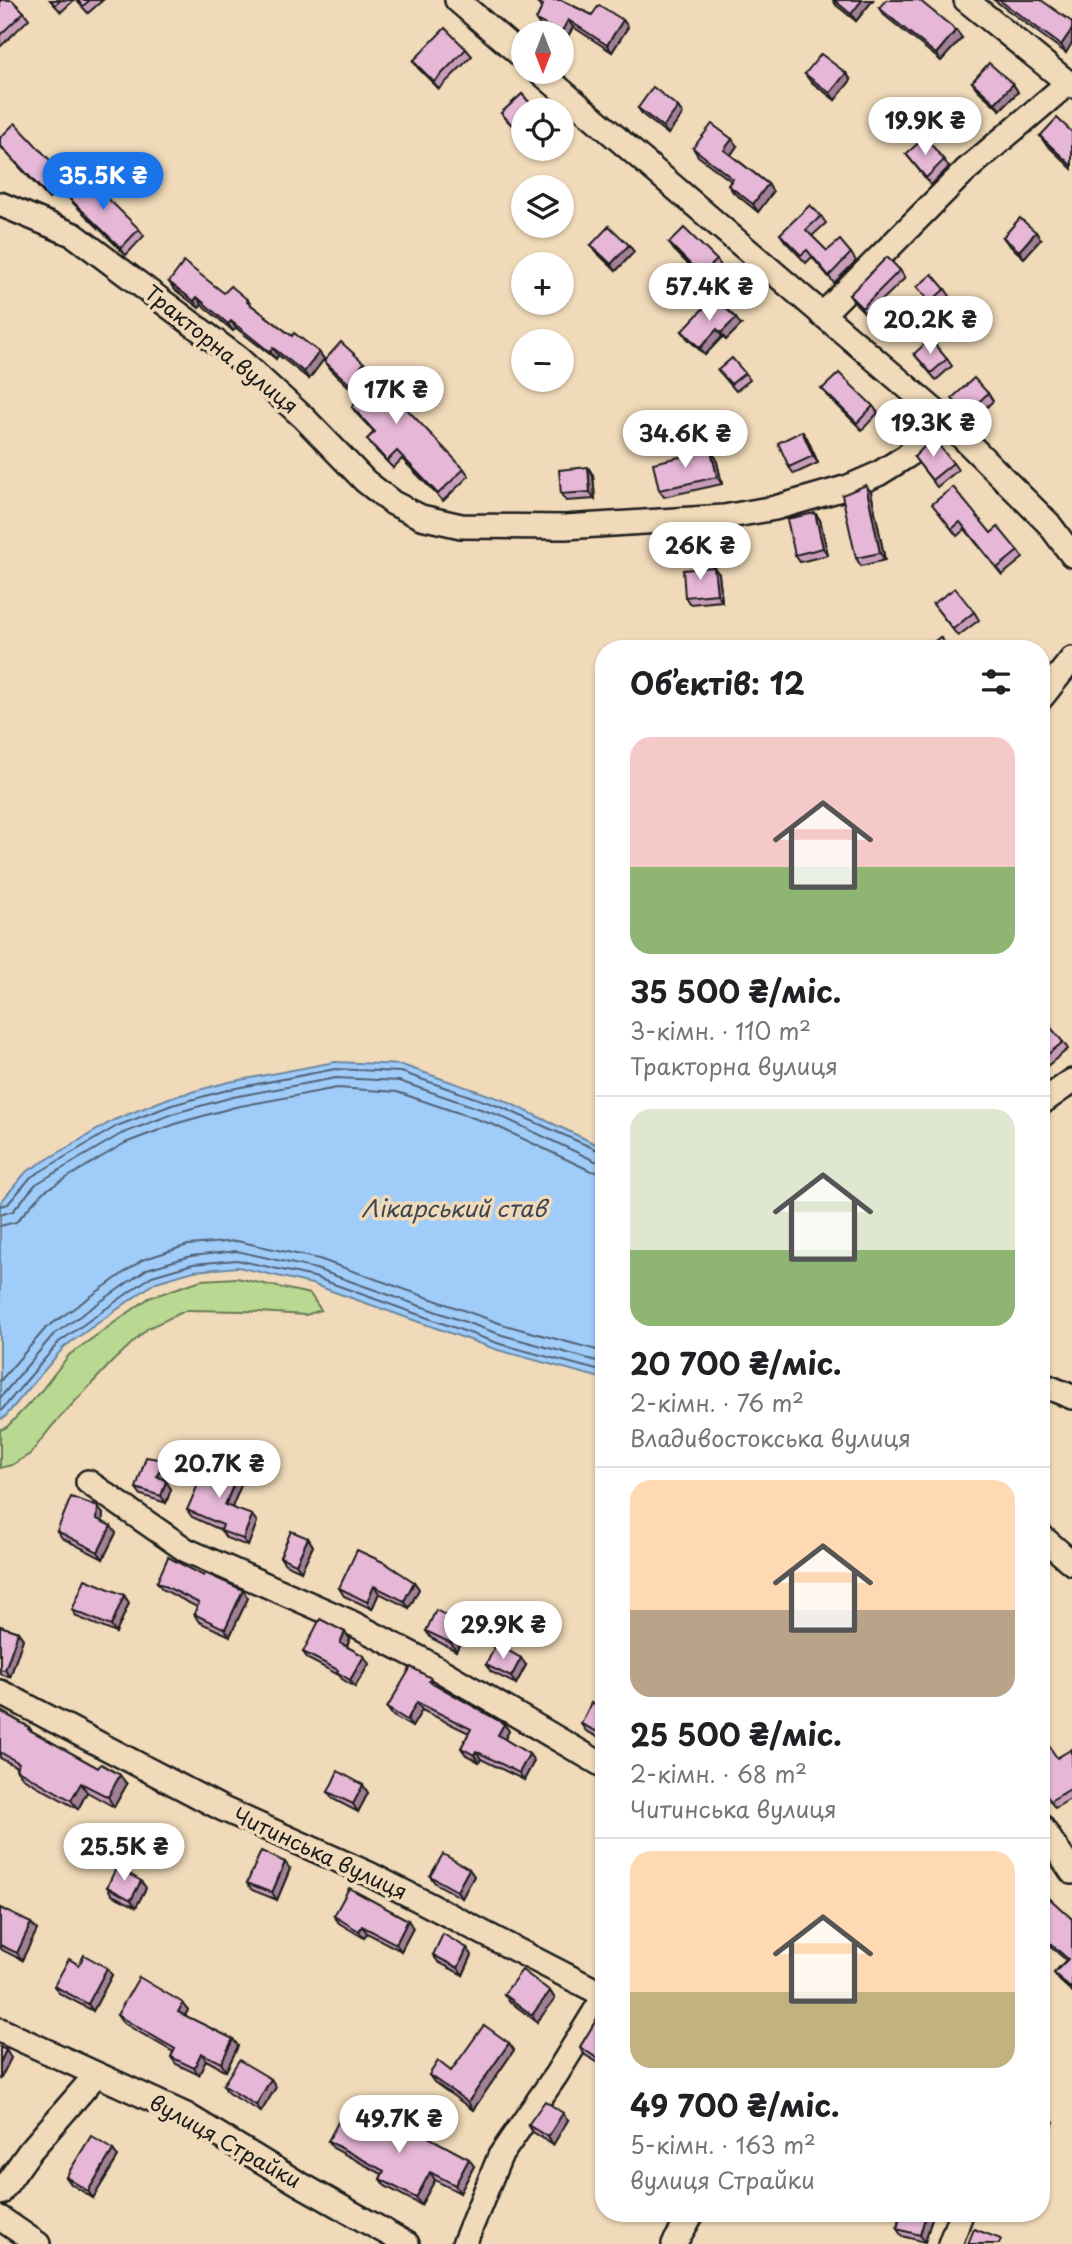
<!DOCTYPE html>
<html lang="uk">
<meta charset="utf-8">
<style>
:root{--surface:#fff;--page:#f2f2f2;--text:#202124;--muted:#757577;--line:#e0e0e0;--accent:#1a73e8}
body{margin:0;font-family:"Playpen Sans",sans-serif;background:var(--page);color:var(--text);height:100vh;display:flex;flex-direction:column;font-size:26px;white-space:nowrap}
*{box-sizing:border-box;margin:0}
p{font-size:23px;color:var(--muted)}
.icon{flex:none;width:38px;height:38px;fill:none;stroke:currentColor;stroke-width:2;stroke-linecap:round;stroke-linejoin:round}
.map{position:relative;flex:1;overflow:hidden}
.details{position:absolute;left:595px;top:640px;width:455px;height:1582px;display:flex;flex-direction:column;background:var(--surface);border-radius:28px;box-shadow:0 2px 5px #0004}
.details>*{flex:none}
.needle{width:46px;rotate:180deg}
.controls{position:absolute;left:511px;top:21px;display:grid;gap:14px}
.controls a{display:grid;place-items:center;width:63px;height:63px;border-radius:50%;background:var(--surface);box-shadow:0 2px 5px #0004;font-size:35px}
.price{position:absolute;translate:-50% -60px;padding:0 16px;border-radius:24px;background:#fff;color:#222;font-size:23px;line-height:46px;filter:drop-shadow(0 2px 4px #0008)}
.price::after{content:'';position:absolute;left:50%;top:42px;width:21px;height:16px;margin-left:-10px;background:inherit;clip-path:polygon(0 0,100% 0,50% 100%)}
.price.selected{background:var(--accent);color:#fff}
ul{padding:0;list-style:none}
li{display:grid;align-content:center;gap:14px;height:371px;padding:0 35px}
li+li{border-top:2px solid var(--line)}
li span{display:grid;place-items:center;height:217px;border-radius:21px;color:#555}
li>.icon{margin-inline-start:auto}
span .icon{width:126px;height:126px;fill:#fffc;stroke-width:1}
li b{font-size:30px}
h2{display:flex;justify-content:space-between;align-items:center;height:84px;padding:0 35px;font-size:30px}
.map>svg:first-child{display:block}
.green{fill:#b9d992;stroke:#6a7a57;stroke-width:2}
.water{fill:#a0ccfa;stroke:#6b86a1;stroke-width:2}
.lines{fill:none;stroke-linecap:round;stroke-linejoin:round}
.shore{stroke:#516275;stroke-width:2}
.minor-casing{stroke:#1c1c1c;stroke-width:28}
.minor{stroke:#f0dab9;stroke-width:23}
.wall{fill:#c79db9;stroke:#1c1c1c;stroke-width:2}
.shaded-wall{fill:#a28096;stroke:#1c1c1c;stroke-width:2}
.building{fill:#e7b7d7;stroke:#1c1c1c;stroke-width:2}
.labels{text-anchor:middle;stroke-width:7;stroke-linejoin:round;paint-order:stroke}
.street-label{font-size:21px;fill:#1c1c1c;stroke:#f0dab9}
.water-label{font-size:23px;font-style:italic;fill:#3d4854;stroke:#f0dab9}
</style>
<div class="map">
<svg width="1072" height="2244" viewBox="0 0 1072 2244">
<rect width="100%" height="100%" fill="#f0dab9"/>
<filter id="ink" filterUnits="userSpaceOnUse"><feTurbulence type="fractalNoise" baseFrequency=".0143" numOctaves="2"/><feDisplacementMap in="SourceGraphic" scale="14" xChannelSelector="R" yChannelSelector="G"/><feConvolveMatrix kernelMatrix="1 2 1 2 8 2 1 2 1" color-interpolation-filters="sRGB"/></filter>
<g filter="url(#ink)">
<path class="green" d="M 237,1278 L 310,1294 L 321,1310 L 306,1315 L 244,1311 L 187,1310 L 148,1328 L 112,1362 L 53,1425 L 30,1454 L 12,1465 L 0,1468 L 0,1430 L 7,1427 L 41,1391 L 69,1355 L 149,1298 L 201,1280 Z"/>
<path class="water" d="M 335,1062 L 402,1065 L 503,1100 L 604,1148 L 604,1379 L 498,1350 L 312,1284 L 238,1267 L 194,1271 L 156,1282 L 64,1347 L 4,1418 L 0,1419 L 0,1203 L 26,1172 L 114,1120 L 169,1098 L 229,1082 Z"/>
<g class="lines">
<g class="shore">
<path d="M 0,1206 L 8,1204 L 31,1177 L 117,1126 L 172,1105 L 231,1089 L 335,1069 L 401,1072 L 501,1107 L 604,1153"/>
<path d="M 0,1215 L 13,1211 L 36,1184 L 121,1134 L 175,1113 L 233,1097 L 336,1078 L 399,1081 L 498,1115 L 595,1161 L 604,1162"/>
<path d="M 0,1226 L 16,1222 L 43,1192 L 125,1143 L 178,1123 L 235,1107 L 337,1088 L 397,1092 L 494,1125 L 591,1171 L 604,1173"/>
<path d="M 0,1381 L 46,1328 L 142,1260 L 188,1245 L 237,1241 L 319,1259 L 505,1325 L 604,1352"/>
<path d="M 0,1398 L 53,1335 L 147,1269 L 191,1256 L 237,1251 L 316,1269 L 502,1335 L 604,1363"/>
<path d="M 0,1412 L 59,1342 L 152,1276 L 193,1264 L 237,1260 L 314,1277 L 500,1344 L 604,1372"/>
</g>
<defs>
<g id="minor">
<path d="M 457,0 L 523,57"/>
<path d="M 966,0 L 1072,86"/>
<path d="M 540,72 L 942,417 L 1049,524 L 1072,555"/>
<path d="M 0,204 L 74,235 L 239,359 L 304,418 L 365,481 L 393,503 L 421,517 L 461,526 L 565,527 L 724,517 L 775,508 L 848,487 L 878,474 L 907,456 L 942,417"/>
<path d="M 822,315 L 965,171 L 1068,83"/>
<path d="M 1041,698 L 1072,659"/>
<path d="M 1041,1103 L 1072,1081"/>
<path d="M 1041,1384 L 1072,1397"/>
<path d="M 88,1482 L 186,1550 L 348,1621 L 421,1659 L 604,1766"/>
<path d="M 1041,1536 L 1072,1563"/>
<path d="M 0,1692 L 223,1809 L 369,1874 L 604,1995"/>
<path d="M 1041,1826 L 1072,1872"/>
<path d="M 0,2030 L 186,2115 L 298,2183 L 407,2244"/>
<path d="M 0,2193 L 30,2151 L 95,2076"/>
<path d="M 0,2218 L 38,2244"/>
<path d="M 464,2244 L 500,2156 L 556,2075 L 604,1997"/>
<path d="M 674,2244 L 692,2214"/>
<path d="M 950,2244 L 961,2214"/>
</g>
</defs>
<use href="#minor" class="minor-casing"/>
<use href="#minor" class="minor"/>
</g>
<g class="wall">
<path d="M 0,0 L 24,12 L 29,19 L 0,47 Z"/>
<path d="M 50,0 L 74,0 L 61,12 Z"/>
<path d="M 76,0 L 103,0 L 88,13 Z"/>
<path d="M 535,0 L 561,0 L 592,15 L 623,20 L 628,27 L 612,52 L 573,27 L 566,40 L 562,38 L 562,33 L 552,33 L 541,27 L 536,20 L 542,8 Z"/>
<path d="M 833,0 L 873,0 L 856,21 L 836,5 Z"/>
<path d="M 994,0 L 1041,0 L 1066,53 Z"/>
<path d="M 879,8 L 956,30 L 962,38 L 941,61 L 884,15 Z"/>
<path d="M 466,49 L 472,56 L 439,89 L 418,68 L 413,61 Z"/>
<path d="M 846,73 L 851,80 L 835,100 L 810,81 L 805,74 Z"/>
<path d="M 972,82 L 1013,84 L 1018,92 L 1000,110 L 977,89 Z"/>
<path d="M 522,94 L 536,110 L 523,110 L 523,133 L 520,135 L 501,113 Z"/>
<path d="M 678,107 L 683,114 L 668,134 L 643,115 L 638,108 Z"/>
<path d="M 1072,132 L 1072,169 L 1045,143 L 1040,136 Z"/>
<path d="M 0,138 L 62,173 L 68,181 L 49,199 L 2,148 L 0,146 Z"/>
<path d="M 737,146 L 731,155 L 768,184 L 773,192 L 758,212 L 733,192 L 728,185 L 731,181 L 698,156 L 693,148 Z"/>
<path d="M 906,154 L 944,160 L 949,167 L 931,185 Z"/>
<path d="M 67,196 L 139,229 L 144,236 L 126,255 L 73,203 Z"/>
<path d="M 821,216 L 826,223 L 812,236 L 827,251 L 851,253 L 856,261 L 834,283 L 812,257 L 806,263 L 785,241 L 780,234 Z"/>
<path d="M 1003,237 L 1041,239 L 1024,258 L 1008,244 Z"/>
<path d="M 669,243 L 717,260 L 722,267 L 706,282 L 674,250 Z"/>
<path d="M 591,245 L 629,245 L 634,252 L 616,271 L 596,252 Z"/>
<path d="M 900,270 L 905,278 L 867,315 L 854,302 L 849,295 Z"/>
<path d="M 169,282 L 224,293 L 248,300 L 251,305 L 292,336 L 319,352 L 324,359 L 309,379 L 278,355 L 276,359 L 236,328 L 233,331 L 202,305 L 199,308 L 174,289 Z"/>
<path d="M 917,287 L 945,289 L 950,296 L 935,309 Z"/>
<path d="M 741,325 L 726,340 L 722,337 L 705,355 L 687,338 L 682,331 Z"/>
<path d="M 914,354 L 947,359 L 952,366 L 936,380 Z"/>
<path d="M 324,361 L 369,371 L 364,376 L 397,411 L 464,469 L 469,476 L 443,501 L 402,459 L 393,468 L 372,446 L 367,439 L 374,432 L 357,414 L 352,407 L 361,398 L 329,368 Z"/>
<path d="M 718,370 L 745,373 L 750,380 L 736,391 Z"/>
<path d="M 822,389 L 873,406 L 878,413 L 862,430 L 828,396 Z"/>
<path d="M 988,393 L 993,401 L 972,421 L 957,406 L 952,398 Z"/>
<path d="M 807,438 L 818,463 L 794,474 L 789,467 Z"/>
<path d="M 914,457 L 953,463 L 958,470 L 937,487 Z"/>
<path d="M 716,458 L 722,484 L 664,497 L 659,490 Z"/>
<path d="M 593,475 L 595,499 L 566,501 L 561,494 Z"/>
<path d="M 871,492 L 885,560 L 861,566 L 856,558 Z"/>
<path d="M 932,504 L 1018,551 L 1023,558 L 1002,575 L 965,529 L 957,536 Z"/>
<path d="M 815,513 L 820,520 L 828,555 L 800,562 L 795,555 Z"/>
<path d="M 719,574 L 722,601 L 690,604 L 685,597 Z"/>
<path d="M 933,604 L 974,612 L 979,620 L 958,636 Z"/>
<path d="M 1041,1019 L 1063,1042 L 1068,1049 L 1047,1066 L 1041,1059 Z"/>
<path d="M 164,1460 L 169,1467 L 164,1480 L 171,1489 L 166,1503 L 141,1495 L 136,1488 Z"/>
<path d="M 239,1471 L 244,1478 L 232,1507 L 257,1522 L 248,1546 L 226,1538 L 221,1530 L 192,1517 L 187,1510 Z"/>
<path d="M 103,1514 L 102,1521 L 116,1533 L 103,1559 L 62,1538 L 57,1531 Z"/>
<path d="M 308,1538 L 313,1546 L 301,1571 L 285,1564 L 280,1557 Z"/>
<path d="M 157,1582 L 248,1598 L 230,1636 L 199,1622 L 194,1614 L 197,1607 L 162,1589 Z"/>
<path d="M 414,1582 L 419,1589 L 409,1608 L 379,1593 L 372,1609 L 344,1596 L 339,1588 Z"/>
<path d="M 124,1595 L 129,1603 L 116,1633 L 77,1617 L 72,1610 Z"/>
<path d="M 461,1624 L 466,1631 L 456,1651 L 431,1638 L 426,1631 Z"/>
<path d="M 0,1626 L 18,1632 L 23,1639 L 10,1677 L 0,1674 Z"/>
<path d="M 350,1639 L 347,1647 L 369,1664 L 355,1687 L 342,1679 L 339,1675 L 308,1659 L 303,1652 Z"/>
<path d="M 486,1665 L 526,1665 L 516,1684 L 491,1672 Z"/>
<path d="M 436,1685 L 504,1724 L 509,1731 L 504,1739 L 529,1754 L 534,1761 L 524,1780 L 481,1759 L 479,1762 L 466,1755 L 461,1748 L 469,1733 L 422,1710 L 412,1727 L 393,1716 L 387,1708 Z"/>
<path d="M 604,1710 L 604,1740 L 586,1731 L 581,1724 Z"/>
<path d="M 0,1711 L 29,1727 L 32,1731 L 127,1784 L 114,1807 L 87,1792 L 78,1809 L 23,1778 L 16,1769 L 17,1767 L 0,1758 Z"/>
<path d="M 1072,1750 L 1072,1798 L 1055,1808 L 1050,1801 L 1057,1758 Z"/>
<path d="M 363,1785 L 368,1793 L 358,1812 L 333,1799 L 328,1792 Z"/>
<path d="M 290,1869 L 277,1900 L 252,1890 L 247,1883 Z"/>
<path d="M 469,1869 L 474,1876 L 462,1898 L 435,1883 L 430,1876 Z"/>
<path d="M 141,1881 L 146,1888 L 136,1907 L 112,1895 L 107,1887 Z"/>
<path d="M 1041,1906 L 1072,1919 L 1072,1992 L 1059,1980 L 1054,1973 L 1066,1960 L 1041,1938 Z"/>
<path d="M 0,1908 L 37,1930 L 22,1960 L 0,1949 Z"/>
<path d="M 334,1916 L 413,1928 L 401,1951 L 367,1933 L 364,1938 L 339,1923 Z"/>
<path d="M 467,1948 L 472,1955 L 463,1975 L 438,1962 L 433,1955 Z"/>
<path d="M 79,1965 L 112,1975 L 93,2011 L 59,1993 L 54,1986 Z"/>
<path d="M 550,1991 L 555,1999 L 537,2022 L 509,2001 L 504,1994 Z"/>
<path d="M 183,2003 L 188,2010 L 185,2016 L 233,2039 L 238,2046 L 226,2071 L 206,2060 L 199,2075 L 176,2064 L 171,2057 L 173,2052 L 122,2022 L 117,2015 Z"/>
<path d="M 604,2007 L 604,2066 L 585,2055 L 580,2047 Z"/>
<path d="M 509,2043 L 514,2050 L 473,2110 L 434,2082 L 429,2075 L 451,2071 Z"/>
<path d="M 271,2079 L 276,2087 L 261,2112 L 228,2093 L 223,2085 Z"/>
<path d="M 568,2120 L 553,2145 L 533,2132 L 528,2125 Z"/>
<path d="M 386,2136 L 401,2139 L 474,2166 L 460,2193 L 435,2180 L 421,2205 L 385,2186 L 380,2179 L 382,2174 L 333,2148 L 328,2141 Z"/>
<path d="M 113,2150 L 118,2157 L 93,2198 L 71,2184 L 66,2177 Z"/>
<path d="M 901,2214 L 929,2214 L 932,2218 L 925,2242 L 902,2236 L 897,2229 Z"/>
</g>
<g class="shaded-wall">
<path d="M 862,0 L 873,0 L 856,21 L 851,14 Z"/>
<path d="M 568,20 L 573,27 L 566,40 L 561,33 Z"/>
<path d="M 623,20 L 628,27 L 612,52 L 607,45 Z"/>
<path d="M 1072,29 L 1072,43 L 1066,53 L 1061,45 Z"/>
<path d="M 956,30 L 962,38 L 941,61 L 936,54 Z"/>
<path d="M 846,73 L 851,80 L 835,100 L 830,93 Z"/>
<path d="M 1013,84 L 1018,92 L 1000,110 L 995,103 Z"/>
<path d="M 678,107 L 683,114 L 668,134 L 663,127 Z"/>
<path d="M 732,139 L 737,146 L 729,157 L 724,150 Z"/>
<path d="M 768,184 L 773,192 L 758,212 L 753,204 Z"/>
<path d="M 1036,232 L 1041,239 L 1024,258 L 1019,251 Z"/>
<path d="M 629,245 L 634,252 L 616,271 L 611,264 Z"/>
<path d="M 197,297 L 202,305 L 199,308 L 194,301 Z"/>
<path d="M 736,318 L 741,325 L 726,340 L 721,333 Z"/>
<path d="M 231,321 L 236,328 L 233,331 L 228,324 Z"/>
<path d="M 717,329 L 722,337 L 705,355 L 700,348 Z"/>
<path d="M 273,348 L 278,355 L 276,359 L 270,352 Z"/>
<path d="M 319,352 L 324,359 L 309,379 L 304,372 Z"/>
<path d="M 364,363 L 369,371 L 363,377 L 358,370 Z"/>
<path d="M 802,431 L 807,438 L 818,463 L 813,456 Z"/>
<path d="M 711,450 L 716,458 L 722,484 L 717,477 Z"/>
<path d="M 588,467 L 593,475 L 595,499 L 590,492 Z"/>
<path d="M 866,485 L 871,492 L 885,560 L 880,553 Z"/>
<path d="M 815,513 L 820,520 L 828,555 L 823,548 Z"/>
<path d="M 714,567 L 719,574 L 722,601 L 717,594 Z"/>
<path d="M 164,1460 L 169,1467 L 162,1483 L 157,1476 Z"/>
<path d="M 239,1471 L 244,1478 L 230,1512 L 225,1505 Z"/>
<path d="M 166,1481 L 171,1489 L 166,1503 L 161,1496 Z"/>
<path d="M 98,1507 L 103,1514 L 102,1526 L 97,1519 Z"/>
<path d="M 252,1515 L 257,1522 L 248,1546 L 243,1539 Z"/>
<path d="M 111,1526 L 116,1533 L 103,1559 L 98,1552 Z"/>
<path d="M 308,1538 L 313,1546 L 301,1571 L 296,1564 Z"/>
<path d="M 414,1582 L 419,1589 L 409,1608 L 404,1601 Z"/>
<path d="M 374,1586 L 379,1593 L 372,1609 L 367,1602 Z"/>
<path d="M 243,1590 L 248,1598 L 230,1636 L 225,1629 Z"/>
<path d="M 124,1595 L 129,1603 L 116,1633 L 111,1626 Z"/>
<path d="M 461,1624 L 466,1631 L 456,1651 L 451,1643 Z"/>
<path d="M 18,1632 L 23,1639 L 10,1677 L 5,1670 Z"/>
<path d="M 345,1632 L 350,1639 L 345,1650 L 340,1643 Z"/>
<path d="M 364,1656 L 369,1664 L 355,1687 L 350,1680 Z"/>
<path d="M 521,1658 L 526,1665 L 516,1684 L 511,1677 Z"/>
<path d="M 417,1702 L 422,1710 L 412,1727 L 407,1720 Z"/>
<path d="M 504,1724 L 509,1731 L 503,1743 L 498,1735 Z"/>
<path d="M 476,1751 L 481,1759 L 479,1762 L 474,1755 Z"/>
<path d="M 529,1754 L 534,1761 L 524,1780 L 519,1773 Z"/>
<path d="M 120,1775 L 127,1784 L 114,1807 L 108,1797 Z"/>
<path d="M 81,1783 L 87,1792 L 78,1809 L 71,1800 Z"/>
<path d="M 363,1785 L 368,1793 L 358,1812 L 353,1804 Z"/>
<path d="M 285,1862 L 290,1869 L 277,1900 L 272,1893 Z"/>
<path d="M 469,1869 L 474,1876 L 462,1898 L 457,1891 Z"/>
<path d="M 141,1881 L 146,1888 L 136,1907 L 131,1900 Z"/>
<path d="M 408,1920 L 413,1928 L 401,1951 L 396,1944 Z"/>
<path d="M 31,1923 L 37,1930 L 22,1960 L 17,1953 Z"/>
<path d="M 362,1926 L 367,1933 L 364,1938 L 359,1931 Z"/>
<path d="M 467,1948 L 472,1955 L 463,1975 L 458,1968 Z"/>
<path d="M 107,1968 L 112,1975 L 93,2011 L 88,2004 Z"/>
<path d="M 550,1991 L 555,1999 L 537,2022 L 532,2015 Z"/>
<path d="M 183,2003 L 188,2010 L 183,2019 L 178,2012 Z"/>
<path d="M 233,2039 L 238,2046 L 226,2071 L 221,2063 Z"/>
<path d="M 509,2043 L 514,2050 L 473,2110 L 468,2102 Z"/>
<path d="M 6,2050 L 11,2058 L 0,2080 L 0,2063 Z"/>
<path d="M 201,2053 L 206,2060 L 199,2075 L 194,2068 Z"/>
<path d="M 271,2079 L 276,2087 L 261,2112 L 256,2105 Z"/>
<path d="M 563,2113 L 568,2120 L 553,2145 L 548,2137 Z"/>
<path d="M 1049,2115 L 1054,2122 L 1041,2146 L 1041,2129 Z"/>
<path d="M 113,2150 L 118,2157 L 93,2198 L 88,2191 Z"/>
<path d="M 469,2159 L 474,2166 L 460,2193 L 455,2185 Z"/>
<path d="M 430,2172 L 435,2180 L 421,2205 L 416,2198 Z"/>
<path d="M 926,2214 L 929,2214 L 932,2218 L 925,2242 L 920,2235 Z"/>
</g>
<g class="building">
<path d="M 0,0 L 12,0 L 24,12 L 0,35 Z"/>
<path d="M 51,0 L 61,0 L 55,5 Z"/>
<path d="M 77,0 L 90,0 L 83,6 Z"/>
<path d="M 536,0 L 561,0 L 592,15 L 599,5 L 623,20 L 607,45 L 568,20 L 561,33 L 536,20 L 543,5 Z"/>
<path d="M 834,0 L 862,0 L 851,14 Z"/>
<path d="M 886,0 L 919,0 L 956,30 L 936,54 L 879,8 Z"/>
<path d="M 999,0 L 1041,0 L 1072,22 L 1072,29 L 1061,45 Z"/>
<path d="M 445,28 L 466,49 L 434,82 L 413,61 Z"/>
<path d="M 821,54 L 846,73 L 830,93 L 805,74 Z"/>
<path d="M 989,63 L 1013,84 L 995,103 L 972,82 Z"/>
<path d="M 653,87 L 678,107 L 663,127 L 638,108 Z"/>
<path d="M 522,94 L 536,110 L 523,110 L 523,121 L 515,128 L 501,113 Z"/>
<path d="M 1057,118 L 1072,132 L 1072,166 L 1040,136 Z"/>
<path d="M 15,123 L 62,173 L 44,192 L 0,145 L 0,138 Z"/>
<path d="M 712,124 L 732,139 L 724,150 L 768,184 L 753,204 L 728,185 L 733,179 L 693,148 Z"/>
<path d="M 925,137 L 944,160 L 926,178 L 906,154 Z"/>
<path d="M 86,177 L 139,229 L 121,248 L 67,196 Z"/>
<path d="M 810,205 L 821,216 L 806,230 L 827,251 L 840,240 L 851,253 L 829,276 L 807,250 L 801,255 L 780,234 Z"/>
<path d="M 1020,218 L 1036,232 L 1019,251 L 1003,237 Z"/>
<path d="M 609,226 L 629,245 L 611,264 L 591,245 Z"/>
<path d="M 684,228 L 717,260 L 701,275 L 669,243 Z"/>
<path d="M 887,257 L 900,270 L 862,308 L 849,295 Z"/>
<path d="M 184,262 L 224,293 L 231,286 L 248,300 L 247,302 L 292,336 L 294,333 L 319,352 L 304,372 L 273,348 L 270,352 L 231,321 L 228,324 L 197,297 L 194,301 L 169,282 Z"/>
<path d="M 932,274 L 945,289 L 930,302 L 917,287 Z"/>
<path d="M 714,297 L 736,318 L 721,333 L 717,329 L 700,348 L 682,331 Z"/>
<path d="M 930,339 L 947,359 L 931,373 L 914,354 Z"/>
<path d="M 341,342 L 364,363 L 358,370 L 397,411 L 403,405 L 464,469 L 438,494 L 397,451 L 387,461 L 367,439 L 375,432 L 352,407 L 363,396 L 324,361 Z"/>
<path d="M 732,358 L 745,373 L 731,384 L 718,370 Z"/>
<path d="M 839,373 L 873,406 L 857,423 L 822,389 Z"/>
<path d="M 974,378 L 988,393 L 967,414 L 952,398 Z"/>
<path d="M 802,431 L 813,456 L 789,467 L 778,443 Z"/>
<path d="M 933,438 L 953,463 L 932,480 L 914,457 Z"/>
<path d="M 711,450 L 717,477 L 659,490 L 653,463 Z"/>
<path d="M 588,467 L 590,492 L 561,494 L 559,470 Z"/>
<path d="M 866,485 L 880,553 L 856,558 L 842,495 Z"/>
<path d="M 953,487 L 991,533 L 998,527 L 1018,551 L 997,568 L 960,522 L 952,529 L 932,504 Z"/>
<path d="M 815,513 L 823,548 L 795,555 L 787,519 Z"/>
<path d="M 714,567 L 717,594 L 685,597 L 683,570 Z"/>
<path d="M 955,588 L 974,612 L 953,629 L 933,604 Z"/>
<path d="M 940,637 L 950,649 L 925,649 Z"/>
<path d="M 1043,1018 L 1063,1042 L 1042,1059 L 1041,1019 Z"/>
<path d="M 146,1457 L 164,1460 L 157,1476 L 166,1481 L 161,1496 L 136,1488 Z"/>
<path d="M 209,1459 L 239,1471 L 225,1505 L 252,1515 L 243,1539 L 221,1531 L 223,1525 L 187,1510 Z"/>
<path d="M 71,1497 L 98,1507 L 97,1519 L 111,1526 L 98,1552 L 57,1531 Z"/>
<path d="M 291,1531 L 308,1538 L 296,1564 L 280,1557 Z"/>
<path d="M 357,1550 L 385,1563 L 414,1582 L 404,1601 L 374,1586 L 367,1602 L 339,1588 Z"/>
<path d="M 168,1557 L 204,1576 L 205,1573 L 243,1590 L 225,1629 L 194,1614 L 199,1603 L 157,1582 Z"/>
<path d="M 85,1579 L 124,1595 L 111,1626 L 72,1610 Z"/>
<path d="M 436,1610 L 461,1624 L 451,1643 L 426,1631 Z"/>
<path d="M 320,1619 L 345,1632 L 340,1643 L 364,1656 L 350,1680 L 337,1672 L 338,1670 L 303,1652 Z"/>
<path d="M 0,1626 L 18,1632 L 5,1670 L 0,1669 Z"/>
<path d="M 496,1644 L 521,1658 L 511,1677 L 486,1665 Z"/>
<path d="M 411,1667 L 431,1678 L 429,1681 L 504,1724 L 498,1735 L 529,1754 L 519,1773 L 476,1751 L 474,1755 L 461,1748 L 471,1729 L 417,1702 L 407,1720 L 387,1708 Z"/>
<path d="M 591,1703 L 604,1710 L 604,1735 L 581,1724 Z"/>
<path d="M 0,1711 L 29,1727 L 28,1729 L 98,1768 L 101,1764 L 120,1775 L 108,1797 L 81,1783 L 71,1800 L 16,1769 L 19,1763 L 0,1752 Z"/>
<path d="M 1041,1734 L 1057,1758 L 1072,1749 L 1072,1788 L 1050,1801 L 1041,1786 Z"/>
<path d="M 338,1771 L 363,1785 L 353,1804 L 328,1792 Z"/>
<path d="M 261,1851 L 285,1862 L 272,1893 L 247,1883 Z"/>
<path d="M 443,1854 L 469,1869 L 457,1891 L 430,1876 Z"/>
<path d="M 117,1866 L 141,1881 L 131,1900 L 107,1887 Z"/>
<path d="M 349,1888 L 408,1920 L 396,1944 L 362,1926 L 359,1931 L 334,1916 Z"/>
<path d="M 1048,1897 L 1072,1919 L 1072,1986 L 1070,1988 L 1054,1973 L 1068,1959 L 1041,1935 L 1041,1906 Z"/>
<path d="M 0,1908 L 31,1923 L 17,1953 L 0,1945 Z"/>
<path d="M 443,1934 L 467,1948 L 458,1968 L 433,1955 Z"/>
<path d="M 84,1955 L 107,1968 L 88,2004 L 54,1986 L 69,1959 L 79,1965 Z"/>
<path d="M 522,1970 L 550,1991 L 532,2015 L 504,1994 Z"/>
<path d="M 139,1977 L 183,2003 L 178,2012 L 233,2039 L 221,2063 L 201,2053 L 194,2068 L 171,2057 L 175,2049 L 117,2015 Z"/>
<path d="M 604,2007 L 604,2054 L 600,2060 L 580,2047 Z"/>
<path d="M 484,2025 L 509,2043 L 468,2102 L 429,2075 L 438,2061 L 451,2071 Z"/>
<path d="M 0,2047 L 6,2050 L 0,2063 Z"/>
<path d="M 239,2060 L 271,2079 L 256,2105 L 223,2085 Z"/>
<path d="M 545,2101 L 563,2113 L 548,2137 L 528,2125 Z"/>
<path d="M 1041,2111 L 1049,2115 L 1041,2129 Z"/>
<path d="M 343,2113 L 386,2136 L 388,2132 L 401,2139 L 408,2126 L 469,2159 L 455,2185 L 430,2172 L 416,2198 L 380,2179 L 384,2171 L 328,2141 Z"/>
<path d="M 91,2136 L 113,2150 L 88,2191 L 66,2177 Z"/>
<path d="M 901,2214 L 926,2214 L 920,2235 L 897,2229 Z"/>
<path d="M 974,2229 L 1001,2239 L 999,2244 L 968,2244 Z"/>
</g>
</g>
<g class="labels">
<g class="street-label">
<text transform="translate(221 350) rotate(39)" y="7">Тракторна вулиця</text>
<text transform="translate(320 1854) rotate(25)" y="7">Читинська вулиця</text>
<text transform="translate(225 2142) rotate(29)" y="7">вулиця Страйки</text>
</g>
<g class="water-label">
<text x="454" y="1217">Лікарський став</text>
</g>
</g>
</svg>
<div class="controls">
<a><svg class="needle" viewBox="-14 -14 28 28"><path d="M0-13l5 13h-10z" fill="#e53935"/><path d="M0 13l5-13h-10z" fill="#757577"/></svg></a>
<a><svg class="icon" aria-label="locate" viewBox="0 0 24 24"><circle cx="12" cy="12" r="6"/><path d="M12 2v4M12 18v4M2 12h4M18 12h4"/></svg></a>
<a><svg class="icon" aria-label="layers" viewBox="0 0 24 24"><path d="M12 4l9 5-9 5-9-5zM3 14l9 5 9-5"/></svg></a>
<a>+</a>
<a>−</a>
</div>
<b class="price" style="left:925px;top:157px">19.9K ₴</b>
<b class="price selected" style="left:103px;top:212px">35.5K ₴</b>
<b class="price" style="left:709px;top:323px">57.4K ₴</b>
<b class="price" style="left:930px;top:356px">20.2K ₴</b>
<b class="price" style="left:396px;top:426px">17K ₴</b>
<b class="price" style="left:933px;top:459px">19.3K ₴</b>
<b class="price" style="left:685px;top:470px">34.6K ₴</b>
<b class="price" style="left:700px;top:582px">26K ₴</b>
<b class="price" style="left:219px;top:1500px">20.7K ₴</b>
<b class="price" style="left:503px;top:1661px">29.9K ₴</b>
<b class="price" style="left:124px;top:1883px">25.5K ₴</b>
<b class="price" style="left:399px;top:2155px">49.7K ₴</b>
<section class="details">
<h2>Об’єктів: 12<svg class="icon" aria-label="filters" viewBox="0 0 24 24"><path d="M4 7h16M4 17h16"/><circle cx="9" cy="7" r="2"/><circle cx="15" cy="17" r="2"/></svg></h2>
<ul>
<li><span style="background:linear-gradient(#f6c9c9 60%,#8fb573 0)"><svg class="icon" aria-label="home" viewBox="0 0 24 24"><path d="M3 11l9-7 9 7M6 9v11h12V9"/></svg></span><div><b>35 500 ₴/міс.</b><p>3-кімн. · 110 m²</p><p>Тракторна вулиця</p></div></li>
<li><span style="background:linear-gradient(#dfe7d0 65%,#8fb573 0)"><svg class="icon" aria-label="home" viewBox="0 0 24 24"><path d="M3 11l9-7 9 7M6 9v11h12V9"/></svg></span><div><b>20 700 ₴/міс.</b><p>2-кімн. · 76 m²</p><p>Владивостокська вулиця</p></div></li>
<li><span style="background:linear-gradient(#ffd9b3 60%,#b9a48a 0)"><svg class="icon" aria-label="home" viewBox="0 0 24 24"><path d="M3 11l9-7 9 7M6 9v11h12V9"/></svg></span><div><b>25 500 ₴/міс.</b><p>2-кімн. · 68 m²</p><p>Читинська вулиця</p></div></li>
<li><span style="background:linear-gradient(#ffd9b3 65%,#c2b280 0)"><svg class="icon" aria-label="home" viewBox="0 0 24 24"><path d="M3 11l9-7 9 7M6 9v11h12V9"/></svg></span><div><b>49 700 ₴/міс.</b><p>5-кімн. · 163 m²</p><p>вулиця Страйки</p></div></li>
</ul>
</section>
</div>
